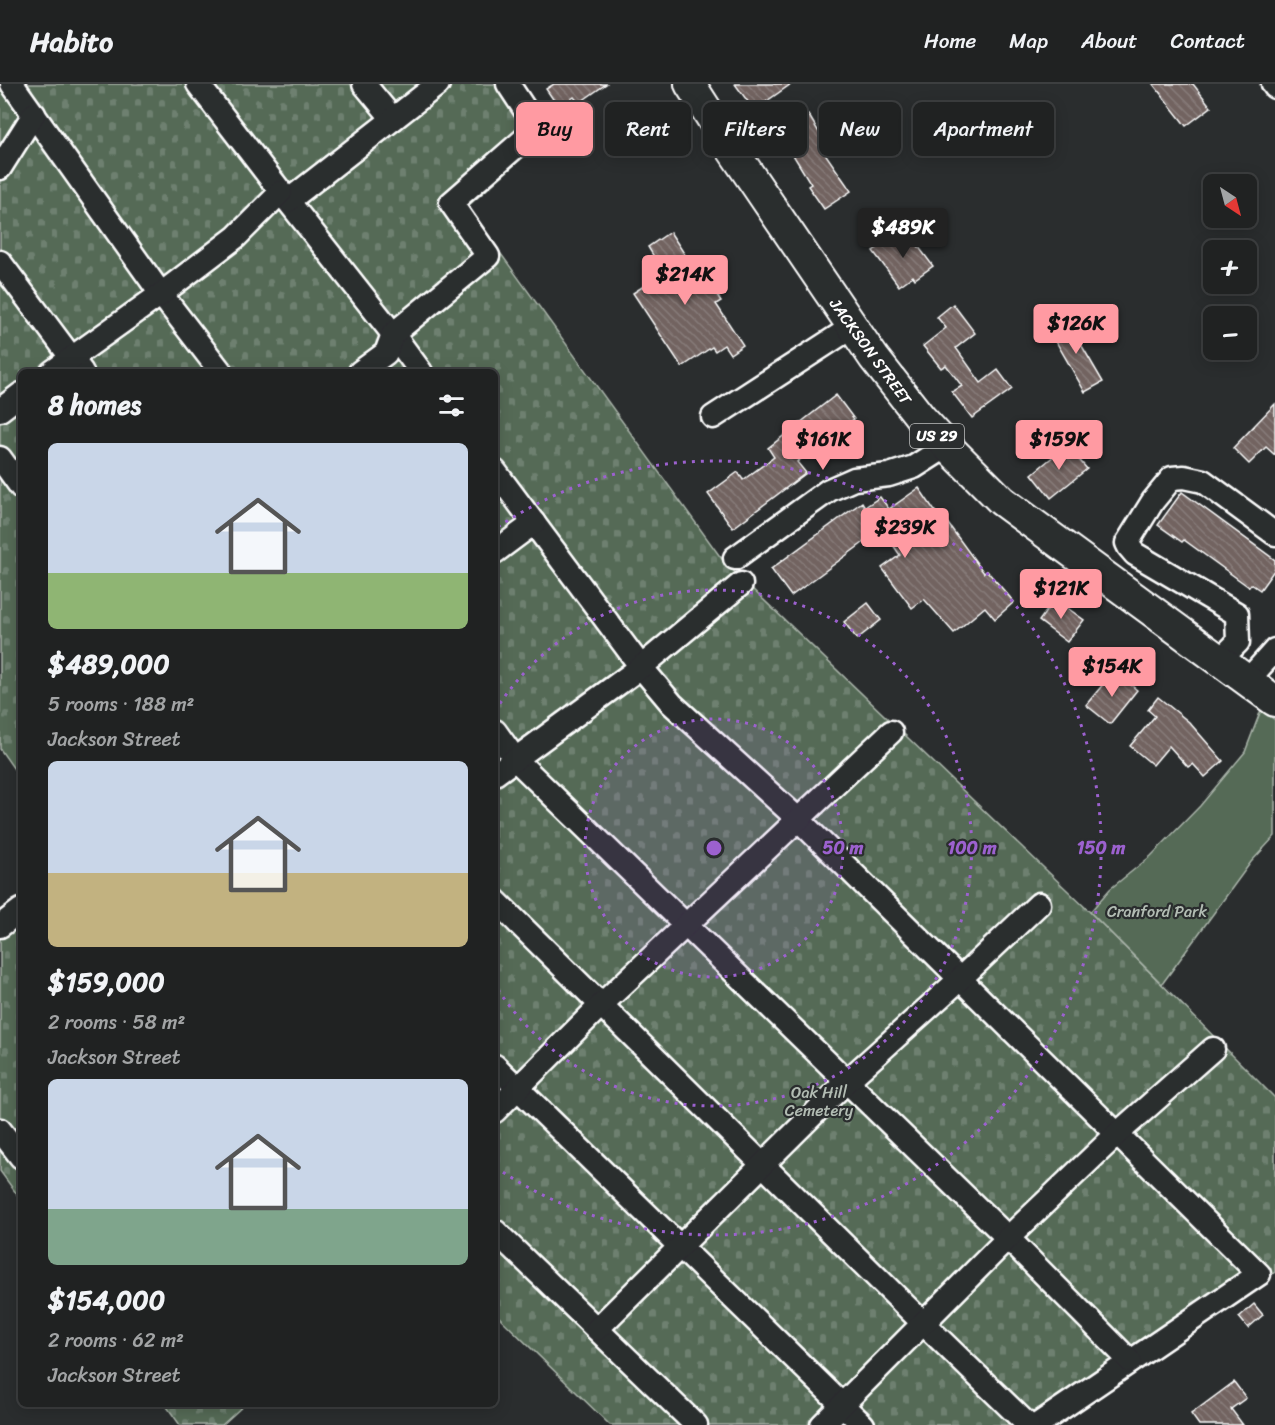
<!DOCTYPE html>
<meta charset="utf-8">
<style>
:root{--surface:#202222;--page:#2d2f2f;--text:#f1f3f6;--muted:#a2a4a5;--line:#3d3f40;--accent:#ff9aa2}
body{margin:0;font-family:Sriracha,sans-serif;background:var(--page);color:var(--text);height:100vh;display:flex;flex-direction:column;font-size:22px;white-space:nowrap}
*{box-sizing:border-box;margin:0}
p{font-size:20px;color:var(--muted)}
.icon{flex:none;width:33px;height:33px;fill:none;stroke:currentColor;stroke-width:2;stroke-linecap:round;stroke-linejoin:round}
.map{position:relative;flex:1;overflow:hidden}
.side{position:absolute;left:18px;top:285px;width:480px;height:1038px;display:flex;flex-direction:column;background:var(--surface);border-radius:9px;box-shadow:0 3px 15px #0003,0 0 0 2px var(--line)}
.side>*{flex:none}
.banner{position:absolute;left:516px;top:18px;width:570px;height:54px;display:flex;gap:12px}
.needle{width:39px;rotate:144deg}
.controls{position:absolute;left:1203px;top:90px;display:grid;gap:12px}
.controls a{display:grid;place-items:center;width:54px;height:54px;border-radius:9px;background:var(--surface);box-shadow:0 3px 15px #0003,0 0 0 2px var(--line);font-size:30px}
.price{position:absolute;translate:-50% -51px;padding:0 14px;border-radius:6px;background:var(--accent);color:#111;font-size:20px;line-height:39px;filter:drop-shadow(0 2px 3px #0008)}
.price::after{content:'';position:absolute;left:50%;top:36px;width:18px;height:14px;margin-left:-9px;background:inherit;clip-path:polygon(0 0,100% 0,50% 100%)}
.price.on{background:#222;color:#fff}
ul{padding:0;list-style:none}
li{display:grid;align-content:center;gap:12px;height:318px;padding:0 30px}
li span{display:grid;place-items:center;height:186px;border-radius:9px;color:#555}
li>.icon{margin-inline-start:auto}
span .icon{width:108px;height:108px;fill:#fffc;stroke-width:1}
li b{font-size:26px}
h2{display:flex;justify-content:space-between;align-items:center;height:72px;padding:0 30px;font-size:26px}
.pill{padding:0 21px;border-radius:9px;background:var(--surface);box-shadow:0 3px 15px #0003,0 0 0 2px var(--line);font-size:21px;line-height:54px}
.pill.on{background:var(--accent);color:#111}
header{display:flex;align-items:center;gap:36px;box-sizing:border-box;height:84px;padding:0 30px;background:var(--surface);border-bottom:2px solid var(--line)}
header strong{font-size:28px}
nav{display:flex;gap:33px;margin-inline-start:auto;font-size:21px}
.map>svg:first-child{display:block}
.cemetery{fill:url(#cemetery-stones);stroke:#aab4aa;stroke-width:1.5}
.park{fill:#546a56;stroke:#aab4aa;stroke-width:1.5}
.building{fill:url(#building-back-hatch);stroke:#fff;stroke-width:1.5}
.lines{fill:none;stroke-linecap:round;stroke-linejoin:round}
.minor-casing{stroke:#fff;stroke-width:27}
.major-casing{stroke:#fff;stroke-width:34}
.minor{stroke:#2a2d2e;stroke-width:22}
.major{stroke:#2a2d2e;stroke-width:30}
.ring{fill:none;stroke:#9c61cf;stroke-width:3;stroke-dasharray:3 6}
.labels{text-anchor:middle;stroke-width:4.5;stroke-linejoin:round;paint-order:stroke}
.shield{fill:#2a2d2e;stroke:#bfc0c0;stroke-width:1.5}
.shield-label{font-size:15px;font-weight:bold;fill:#fff}
.street-label{font-size:16px;fill:#fff;stroke:#2a2d2e}
.park-label{font-size:16px;fill:#b2bcb3;stroke:#2a2d2e}
.centre{fill:#9c61cf;stroke:#2a2d2e;stroke-width:3}
.ring-label{font-size:18px;text-anchor:middle;font-weight:bold;fill:#9c61cf;stroke:#2a2d2e;stroke-width:4.5;stroke-linejoin:round;paint-order:stroke}
</style>
<header>
<strong>Habito</strong>
<nav><a>Home</a><a>Map</a><a>About</a><a>Contact</a></nav>
</header>
<div class="map">
<svg width="1275" height="1341" viewBox="0 0 1275 1341">
<defs>
<pattern id="cemetery-stones" width="16" height="16" patternUnits="userSpaceOnUse" patternTransform="scale(1.5)"><rect width="16" height="16" fill="#546a56"/><path d="M2 7V4a2 2 0 0 1 4 0v3zM10 15v-3a2 2 0 0 1 4 0v3z" fill="#6e806f"/></pattern>
<pattern id="building-back-hatch" width="6" height="6" patternUnits="userSpaceOnUse" patternTransform="scale(1.5)"><rect width="6" height="6" fill="#726461"/><path d="M-1 5l2 2M0 0l6 6M5-1l2 2" fill="none" stroke="#877b79"/></pattern>
</defs>
<rect width="100%" height="100%" fill="#2a2d2e"/>
<filter id="ink" filterUnits="userSpaceOnUse"><feTurbulence type="fractalNoise" baseFrequency=".0167" numOctaves="2"/><feDisplacementMap in="SourceGraphic" scale="12" xChannelSelector="R" yChannelSelector="G"/><feConvolveMatrix kernelMatrix="1 2 1 2 8 2 1 2 1" color-interpolation-filters="sRGB"/></filter>
<g filter="url(#ink)">
<g class="cemetery">
<path d="M 0,0 L 514,0 L 547,52 L 467,123 L 724,478 L 1090,828 L 1275,1014 L 1275,1188 L 1057,1341 L 610,1341 L 495,1229 L 495,288 L 21,288 L 21,695 L 0,665 Z"/>
<path d="M 21,812 L 21,1116 L 0,1087 L 0,827 Z"/>
<path d="M 165,1320 L 245,1320 L 222,1341 L 180,1341 Z"/>
</g>
<path class="park" d="M 1261,626 L 1275,636 L 1275,752 L 1251,778 L 1162,900 L 1090,828 L 1110,805 L 1151,772 L 1200,722 L 1245,668 Z"/>
<g class="building">
<path d="M 554,0 L 606,0 L 579,19 L 574,13 L 559,24 L 546,5 Z"/>
<path d="M 735,0 L 791,0 L 754,26 Z"/>
<path d="M 1153,0 L 1193,0 L 1211,23 L 1186,42 Z"/>
<path d="M 808,30 L 829,65 L 824,68 L 851,107 L 824,125 L 808,102 L 811,100 L 779,48 Z"/>
<path d="M 670,148 L 693,183 L 697,180 L 721,217 L 716,220 L 743,261 L 730,270 L 724,261 L 715,267 L 712,263 L 682,283 L 633,209 L 664,189 L 648,163 Z"/>
<path d="M 899,149 L 906,158 L 912,154 L 933,182 L 915,195 L 913,192 L 899,202 L 873,167 Z"/>
<path d="M 953,220 L 975,249 L 956,264 L 981,299 L 998,286 L 1012,305 L 972,334 L 952,308 L 962,302 L 946,281 L 941,284 L 923,262 L 946,244 L 937,233 Z"/>
<path d="M 1071,234 L 1083,254 L 1079,257 L 1103,298 L 1085,308 L 1050,247 Z"/>
<path d="M 836,311 L 854,335 L 797,378 L 806,389 L 733,444 L 708,410 L 738,388 L 743,396 L 774,373 L 768,364 Z"/>
<path d="M 1275,320 L 1275,371 L 1266,363 L 1249,380 L 1233,364 Z"/>
<path d="M 1067,361 L 1087,385 L 1051,414 L 1032,390 Z"/>
<path d="M 919,404 L 943,439 L 946,437 L 984,489 L 987,487 L 1014,518 L 995,535 L 985,523 L 954,549 L 924,515 L 912,524 L 882,484 L 900,471 L 882,445 L 791,512 L 771,485 L 862,418 L 865,423 L 880,413 L 889,425 Z"/>
<path d="M 1182,408 L 1275,476 L 1275,485 L 1260,506 L 1251,500 L 1249,503 L 1184,456 L 1182,458 L 1158,441 Z"/>
<path d="M 1055,515 L 1084,536 L 1067,558 L 1039,537 Z"/>
<path d="M 868,519 L 881,536 L 857,555 L 844,538 Z"/>
<path d="M 1114,587 L 1137,606 L 1110,640 L 1086,621 Z"/>
<path d="M 1158,613 L 1189,638 L 1223,677 L 1205,693 L 1193,680 L 1188,683 L 1169,662 L 1153,681 L 1130,662 L 1155,632 L 1148,626 Z"/>
<path d="M 1254,1220 L 1263,1231 L 1248,1244 L 1239,1233 Z"/>
<path d="M 1234,1298 L 1246,1314 L 1231,1325 L 1243,1341 L 1199,1341 L 1191,1330 Z"/>
</g>
<g class="lines">
<defs>
<g id="minor">
<path d="M 12,0 L 161,210 L 221,288"/>
<path d="M 198,0 L 288,117 L 393,250 L 421,288"/>
<path d="M 364,0 L 393,35"/>
<path d="M 1273,0 L 1275,3"/>
<path d="M 0,84 L 34,30"/>
<path d="M 288,117 L 438,0"/>
<path d="M 0,178 L 82,288"/>
<path d="M 52,288 L 161,210 L 236,153 L 281,108"/>
<path d="M 360,288 L 386,269 L 393,250 L 488,172 L 451,119 L 537,44 L 508,0"/>
<path d="M 0,326 L 21,310"/>
<path d="M 713,333 L 852,243"/>
<path d="M 0,374 L 21,403"/>
<path d="M 495,387 L 641,583 L 672,620 L 798,735 L 1259,1190 L 1037,1341"/>
<path d="M 495,468 L 534,439"/>
<path d="M 735,474 L 829,406 L 854,395 L 889,391 L 914,383 L 947,362"/>
<path d="M 1220,576 L 1238,558 L 1237,530 L 1135,470 L 1129,463 L 1127,459 L 1153,417 L 1172,394 L 1184,393 L 1203,397 L 1275,450"/>
<path d="M 1247,597 L 1275,566"/>
<path d="M 495,647 L 515,675 L 1008,1154 L 1130,1277"/>
<path d="M 495,690 L 641,583 L 741,500"/>
<path d="M 495,816 L 923,1239 L 1028,1341"/>
<path d="M 0,842 L 21,826"/>
<path d="M 495,982 L 863,1341"/>
<path d="M 495,1027 L 601,921 L 891,648"/>
<path d="M 0,1046 L 21,1073"/>
<path d="M 495,1147 L 696,1341"/>
<path d="M 597,1245 L 847,997 L 960,895 L 1039,820"/>
<path d="M 822,1341 L 1008,1154 L 1117,1050 L 1213,965"/>
</g>
<path id="major" d="M 690,0 L 731,64 L 874,274 L 921,334 L 947,362 L 1002,417 L 1275,617"/>
</defs>
<use href="#minor" class="minor-casing"/>
<use href="#major" class="major-casing"/>
<use href="#minor" class="minor"/>
<use href="#major" class="major"/>
</g>
</g>
<circle cx="714" cy="764" r="129" fill="#9c61cf" fill-opacity=".12"/>
<g class="ring">
<circle cx="714" cy="764" r="129"/>
<path d="M495 627A258 258 0 1 1 495 901"/>
<path d="M498 443A387 387 0 1 1 498 1085"/>
</g>
<g class="labels">
<rect class="shield" x="910" y="340" width="54" height="24" rx="4.5"/>
<g class="shield-label">
<text x="937" y="357">US 29</text>
</g>
<g class="street-label">
<text transform="translate(871 267) rotate(54)" y="6">JACKSON STREET</text>
</g>
<g class="park-label">
<text x="1157" y="833">Cranford Park</text>
<text x="819" y="1014">Oak Hill<tspan x="819" dy="18">Cemetery</tspan></text>
</g>
</g>
<circle cx="714" cy="764" r="9" class="centre"/>
<g class="ring-label">
<text x="843" y="770">50 m</text>
<text x="972" y="770">100 m</text>
<text x="1101" y="770">150 m</text>
</g>
</svg>
<div class="controls">
<a><svg class="needle" viewBox="-14 -14 28 28"><path d="M0-13l5 13h-10z" fill="#e53935"/><path d="M0 13l5-13h-10z" fill="#a2a4a5"/></svg></a>
<a>+</a>
<a>−</a>
</div>
<b class="price on" style="left:903px;top:175px">$489K</b>
<b class="price" style="left:685px;top:222px">$214K</b>
<b class="price" style="left:1076px;top:271px">$126K</b>
<b class="price" style="left:823px;top:387px">$161K</b>
<b class="price" style="left:1059px;top:387px">$159K</b>
<b class="price" style="left:905px;top:475px">$239K</b>
<b class="price" style="left:1061px;top:536px">$121K</b>
<b class="price" style="left:1112px;top:614px">$154K</b>
<div class="banner">
<a class="pill on">Buy</a>
<a class="pill">Rent</a>
<a class="pill">Filters</a>
<a class="pill">New</a>
<a class="pill">Apartment</a>
</div>
<section class="side">
<h2>8 homes<svg class="icon" aria-label="filters" viewBox="0 0 24 24"><path d="M4 7h16M4 17h16"/><circle cx="9" cy="7" r="2"/><circle cx="15" cy="17" r="2"/></svg></h2>
<ul>
<li><span style="background:linear-gradient(#c9d6e8 70%,#8fb573 0)"><svg class="icon" aria-label="home" viewBox="0 0 24 24"><path d="M3 11l9-7 9 7M6 9v11h12V9"/></svg></span><div><b>$489,000</b><p>5 rooms · 188 m²</p><p>Jackson Street</p></div></li>
<li><span style="background:linear-gradient(#c9d6e8 60%,#c2b280 0)"><svg class="icon" aria-label="home" viewBox="0 0 24 24"><path d="M3 11l9-7 9 7M6 9v11h12V9"/></svg></span><div><b>$159,000</b><p>2 rooms · 58 m²</p><p>Jackson Street</p></div></li>
<li><span style="background:linear-gradient(#c9d6e8 70%,#7fa58c 0)"><svg class="icon" aria-label="home" viewBox="0 0 24 24"><path d="M3 11l9-7 9 7M6 9v11h12V9"/></svg></span><div><b>$154,000</b><p>2 rooms · 62 m²</p><p>Jackson Street</p></div></li>
</ul>
</section>
</div>
